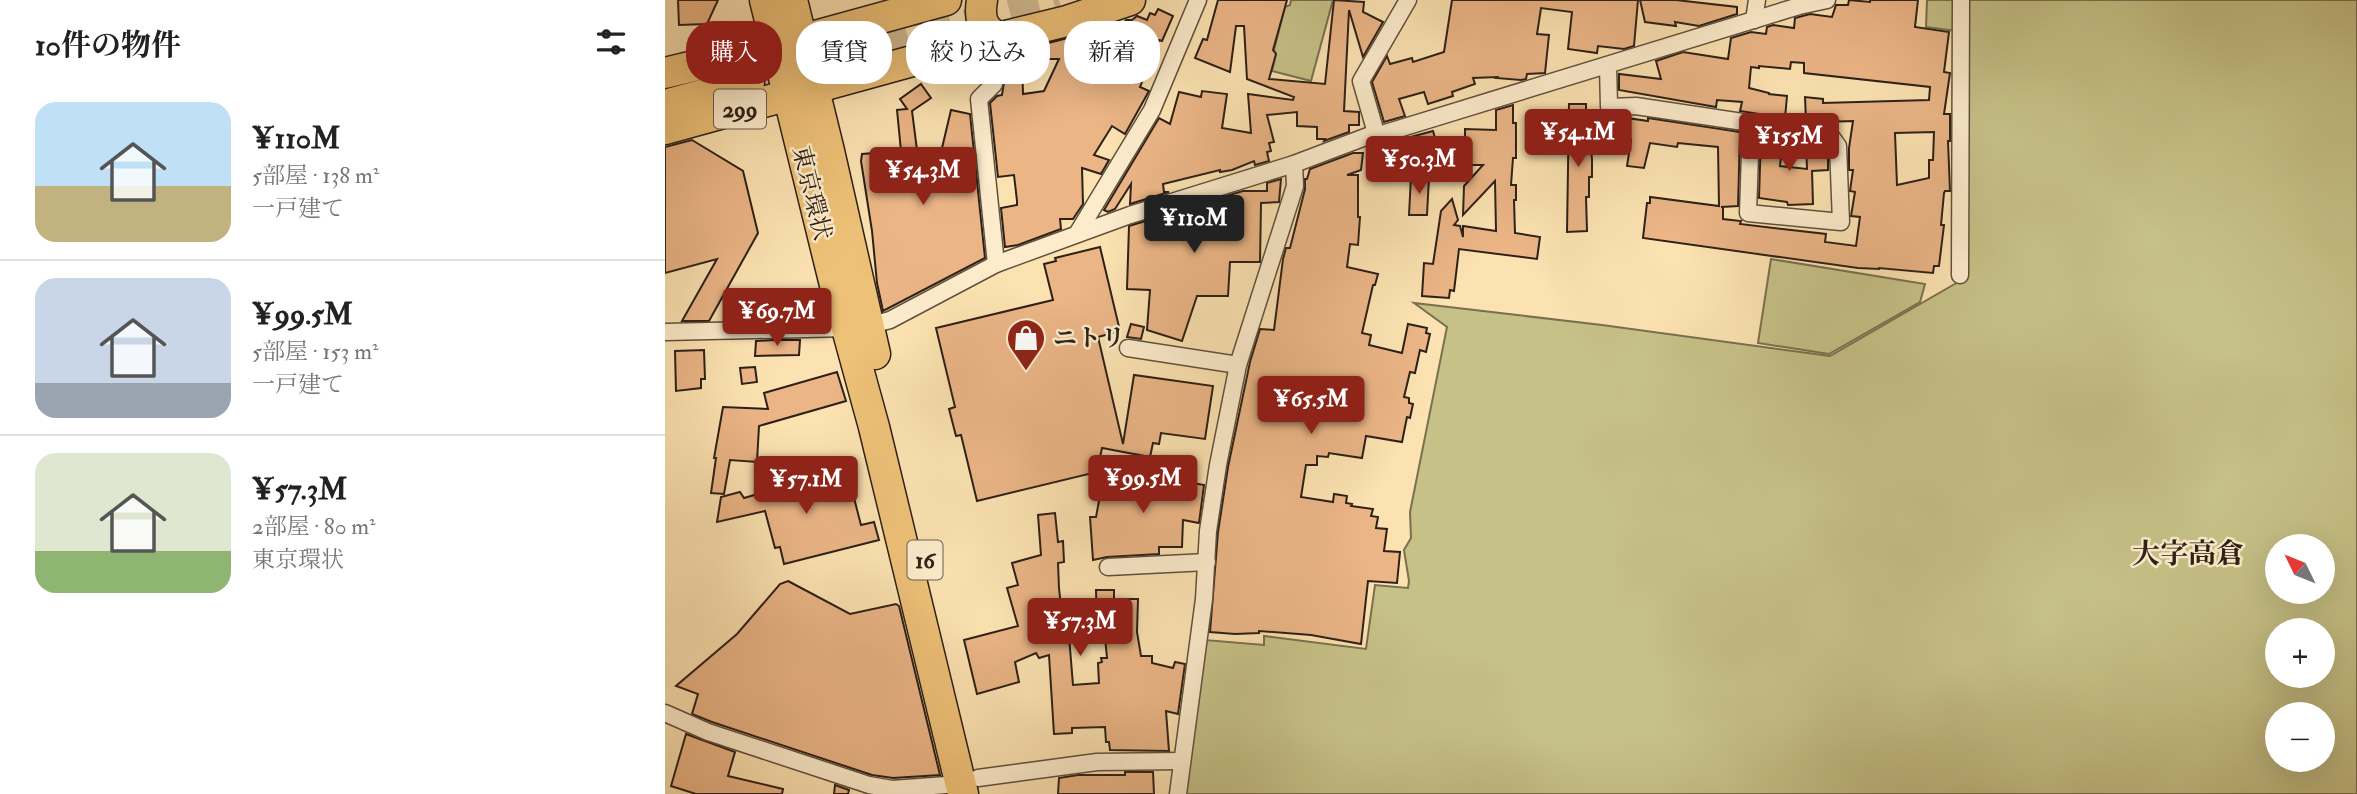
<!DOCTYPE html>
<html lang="ja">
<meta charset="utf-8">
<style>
:root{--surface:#fff;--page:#f6f6f6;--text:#222;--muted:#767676;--line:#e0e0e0;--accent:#8f2418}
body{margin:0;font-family:"IM FELL Double Pica","Noto Serif JP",serif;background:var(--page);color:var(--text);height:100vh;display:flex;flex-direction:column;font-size:26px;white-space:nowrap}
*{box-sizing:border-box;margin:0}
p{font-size:23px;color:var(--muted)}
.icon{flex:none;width:38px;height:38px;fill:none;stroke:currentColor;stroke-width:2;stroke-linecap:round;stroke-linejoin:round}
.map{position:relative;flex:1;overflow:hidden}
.sheet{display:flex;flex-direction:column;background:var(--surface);width:665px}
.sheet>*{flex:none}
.guide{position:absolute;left:21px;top:21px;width:665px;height:63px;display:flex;gap:14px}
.needle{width:46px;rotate:313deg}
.controls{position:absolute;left:1600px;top:534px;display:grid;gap:14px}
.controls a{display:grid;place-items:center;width:70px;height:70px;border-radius:50%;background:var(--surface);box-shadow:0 7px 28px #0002;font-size:35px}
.price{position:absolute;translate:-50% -60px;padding:0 16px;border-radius:7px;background:var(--accent);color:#fff;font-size:23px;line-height:46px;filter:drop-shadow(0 2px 4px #0008)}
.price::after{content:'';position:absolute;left:50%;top:42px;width:21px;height:16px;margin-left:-10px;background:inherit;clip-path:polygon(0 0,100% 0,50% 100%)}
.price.on{background:#222;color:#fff}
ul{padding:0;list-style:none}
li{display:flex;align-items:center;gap:21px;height:175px;padding:0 35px}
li+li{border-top:2px solid var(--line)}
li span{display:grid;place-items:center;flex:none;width:196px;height:140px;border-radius:21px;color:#555}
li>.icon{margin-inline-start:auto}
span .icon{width:84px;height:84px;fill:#fffc;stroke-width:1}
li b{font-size:30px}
h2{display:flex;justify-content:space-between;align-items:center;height:84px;padding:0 35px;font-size:30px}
.pill{padding:0 24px;border-radius:28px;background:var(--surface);box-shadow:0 7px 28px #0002;font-size:24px;line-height:63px}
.pill.on{background:var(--accent);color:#fff}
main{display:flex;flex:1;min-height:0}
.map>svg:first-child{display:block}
.green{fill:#c6c187;stroke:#79704f;stroke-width:2;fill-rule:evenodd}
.building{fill:#ebb586;stroke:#2c2017;stroke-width:2;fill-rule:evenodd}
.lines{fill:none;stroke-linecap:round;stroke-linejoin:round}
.highway-tunnel{stroke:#d2bb92;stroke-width:30;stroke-dasharray:30 15;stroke-linecap:butt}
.street-casing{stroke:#60503e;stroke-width:19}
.highway-casing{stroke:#2c2017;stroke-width:33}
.street{stroke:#fdeccc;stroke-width:16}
.highway{stroke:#eec178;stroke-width:30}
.labels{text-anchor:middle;stroke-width:5;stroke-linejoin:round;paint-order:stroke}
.shield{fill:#fdeccc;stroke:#6b5d4d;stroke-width:2}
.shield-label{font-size:23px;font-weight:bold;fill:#2c2017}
.street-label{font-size:24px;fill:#2c2017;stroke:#fdeccc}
.poi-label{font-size:24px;font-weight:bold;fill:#2c2017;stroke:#fdeccc;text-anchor:start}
.quarter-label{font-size:28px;font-weight:bold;fill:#2c2017;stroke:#fdeccc}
</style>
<main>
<section class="sheet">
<h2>10件の物件<svg class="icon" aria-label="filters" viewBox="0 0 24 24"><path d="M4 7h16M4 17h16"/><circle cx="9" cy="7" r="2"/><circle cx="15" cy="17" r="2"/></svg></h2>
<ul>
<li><span style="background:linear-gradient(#bfe0f5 60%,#c2b280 0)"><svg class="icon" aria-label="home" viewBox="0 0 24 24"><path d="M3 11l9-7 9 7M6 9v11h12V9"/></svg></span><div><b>¥110M</b><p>5部屋 · 138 m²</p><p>一戸建て</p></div></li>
<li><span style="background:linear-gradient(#c9d6e8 75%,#9aa5b1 0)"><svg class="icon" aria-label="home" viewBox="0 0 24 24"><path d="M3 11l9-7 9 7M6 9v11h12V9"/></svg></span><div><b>¥99.5M</b><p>5部屋 · 153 m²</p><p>一戸建て</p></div></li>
<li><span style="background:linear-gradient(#dfe7d0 70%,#8fb573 0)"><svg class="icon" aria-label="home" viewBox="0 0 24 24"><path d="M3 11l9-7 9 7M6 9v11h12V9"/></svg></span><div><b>¥57.3M</b><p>2部屋 · 80 m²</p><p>東京環状</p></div></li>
</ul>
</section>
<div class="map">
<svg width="1692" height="794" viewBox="0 0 1692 794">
<rect width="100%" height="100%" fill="#fce2b1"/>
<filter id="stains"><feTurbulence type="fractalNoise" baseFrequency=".00286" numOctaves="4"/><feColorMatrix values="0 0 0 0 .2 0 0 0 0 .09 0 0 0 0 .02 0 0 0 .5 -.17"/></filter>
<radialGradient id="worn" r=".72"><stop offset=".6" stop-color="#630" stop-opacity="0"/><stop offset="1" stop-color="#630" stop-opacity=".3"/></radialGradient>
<g class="green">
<path d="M 626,0 L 668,0 L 646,81 L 607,71 L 611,54 L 609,50 L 620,7 L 625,5 Z"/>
<path d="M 1262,0 L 1293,0 L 1292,31 L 1261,27 Z"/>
<path d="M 1299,0 L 1692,0 L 1692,794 L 518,794 L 540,640 L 599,645 L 599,636 L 701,649 L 710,585 L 743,588 L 744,581 L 739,550 L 746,538 L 745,512 L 782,327 L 749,303 L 937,325 L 1165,356 L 1300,278 ZM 1612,546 L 1657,546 L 1657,592 L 1612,592 ZM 1612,630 L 1657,630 L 1657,676 L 1612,676 ZM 1612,714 L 1657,714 L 1657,760 L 1612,760 Z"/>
<path d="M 1106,259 L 1260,284 L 1255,302 L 1164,354 L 1093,343 Z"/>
</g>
<g class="building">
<path d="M 13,0 L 53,0 L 42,24 L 14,25 Z"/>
<path d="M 553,0 L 622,0 L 608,50 L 611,54 L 604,79 L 660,84 L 669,0 L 699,2 L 698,12 L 718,22 L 698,57 L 684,10 L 679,111 L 694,112 L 694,125 L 684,125 L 684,132 L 659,141 L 660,139 L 652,139 L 652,127 L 632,126 L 632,112 L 602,115 L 609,142 L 604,143 L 606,151 L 602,152 L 604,161 L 590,165 L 589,161 L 567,170 L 555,172 L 555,170 L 498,184 L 499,192 L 504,192 L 465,204 L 466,184 L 450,209 L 443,212 L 439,210 L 494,118 L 505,124 L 514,92 L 536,97 L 537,91 L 562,94 L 557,128 L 586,133 L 583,94 L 628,100 L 629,97 L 582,79 L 579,26 L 571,26 L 565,72 L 530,58 L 538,39 L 542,40 Z"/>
<path d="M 787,0 L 973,0 L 969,46 L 959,49 L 933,46 L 932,53 L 903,49 L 907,12 L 876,8 L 872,34 L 884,35 L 880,73 L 862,74 L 861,79 L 856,80 L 831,78 L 832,77 L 808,78 L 810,84 L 787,92 L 788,96 L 763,104 L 759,92 L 734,99 L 740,116 L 719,122 L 707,82 L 722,56 L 725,64 L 747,58 L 748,62 L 779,52 Z"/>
<path d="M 975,0 L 1011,0 L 1072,7 L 1072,14 L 1034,26 L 1010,22 L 1011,26 L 980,22 Z"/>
<path d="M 1184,0 L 1205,2 L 1205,0 L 1253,0 L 1250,27 L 1284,32 L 1279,72 L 1285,73 L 1279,114 L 1285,114 L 1285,141 L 1283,141 L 1285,191 L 1280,191 L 1279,193 L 1276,225 L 1279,225 L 1274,266 L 1269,266 L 1268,273 L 1214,268 L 1214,269 L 1193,268 L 978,238 L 982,203 L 985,203 L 985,197 L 1054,206 L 1053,147 L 1013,143 L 1012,147 L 985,143 L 979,168 L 962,166 L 966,140 L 952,138 L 955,117 L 983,121 L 983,118 L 1075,132 L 1073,206 L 1056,207 L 1058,207 L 1058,219 L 1076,221 L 1075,224 L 1161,234 L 1160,242 L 1191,246 L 1195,217 L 1186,216 L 1190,192 L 1185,191 L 1188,170 L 1184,170 L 1184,148 L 1188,121 L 1159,122 L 1159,123 L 1141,121 L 1140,97 L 1158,99 L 1158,103 L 1264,100 L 1265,87 L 1139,73 L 1139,63 L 1126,62 L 1125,69 L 1094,66 L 1094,68 L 1086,67 L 1084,88 L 1104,93 L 1104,94 L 1122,96 L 1120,118 L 1075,111 L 1077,102 L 1052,100 L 1051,107 L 954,90 L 954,74 L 996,79 L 991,61 L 1018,52 L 1063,59 L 1066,38 L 1086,32 L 1101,34 L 1102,27 L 1108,25 L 1129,28 L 1130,18 L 1145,14 L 1167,17 L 1171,5 L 1183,5 ZM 1269,132 L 1268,160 L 1264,160 L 1264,178 L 1232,185 L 1230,133 Z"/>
<path d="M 493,9 L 508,16 L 497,41 L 494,40 L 475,87 L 484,91 L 460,134 L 447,126 L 429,155 L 444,160 L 436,174 L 417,168 L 418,204 L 408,219 L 395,219 L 396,229 L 353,245 L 340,247 L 336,208 L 352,205 L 352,201 L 349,175 L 333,177 L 325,103 L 332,96 L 337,95 L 339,82 L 336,60 L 357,60 L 358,94 L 379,91 L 394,59 L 364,59 L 364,48 L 422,33 L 444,44 L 451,27 L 456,30 L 461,20 L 467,20 L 472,16 L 482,20 L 485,13 L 490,15 Z"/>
<path d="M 256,84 L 266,98 L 247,111 L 252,150 L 277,148 L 286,110 L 305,114 L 320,258 L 218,311 L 212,283 L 207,231 L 196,161 L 197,154 L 236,151 L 232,110 L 242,109 L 235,99 Z"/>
<path d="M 904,104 L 921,104 L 921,128 L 923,128 L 921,150 L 926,150 L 927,159 L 927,177 L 924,177 L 924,197 L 921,197 L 922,231 L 902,232 Z"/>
<path d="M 848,105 L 848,123 L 851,123 L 851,158 L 848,158 L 846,185 L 851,185 L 851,200 L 849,200 L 850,233 L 875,237 L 872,259 L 794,249 L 789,291 L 785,290 L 784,298 L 757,296 L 759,263 L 768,264 L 776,211 L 787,199 L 793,220 L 789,225 L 795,226 L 798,237 L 798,226 L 831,231 L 830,181 L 798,215 L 799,186 L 818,165 L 800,165 L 800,129 L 831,130 L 831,110 Z"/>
<path d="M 768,131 L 773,148 L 737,159 L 731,141 Z"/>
<path d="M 1096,135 L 1118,139 L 1115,166 L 1142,169 L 1141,142 L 1159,145 L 1160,149 L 1163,150 L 1163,170 L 1147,171 L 1148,204 L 1123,205 L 1122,202 L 1094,198 Z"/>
<path d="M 27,140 L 78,171 L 93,233 L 44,321 L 17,321 L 52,259 L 0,273 L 0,147 Z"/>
<path d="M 688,153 L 698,153 L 696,170 L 682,175 L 693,175 L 693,217 L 695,217 L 693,245 L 685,244 L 682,267 L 713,274 L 710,285 L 708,285 L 697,333 L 706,335 L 704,345 L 737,353 L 743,324 L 762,328 L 761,333 L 765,334 L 761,352 L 755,350 L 750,373 L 745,372 L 739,397 L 744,398 L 744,403 L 748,404 L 745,418 L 742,417 L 737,442 L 701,436 L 697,458 L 664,453 L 663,457 L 652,456 L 652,465 L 641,465 L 636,497 L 668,502 L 669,494 L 682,496 L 681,503 L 687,504 L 686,506 L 708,509 L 706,516 L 713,517 L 711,528 L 722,529 L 719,551 L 735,552 L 732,583 L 703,581 L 696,644 L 646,635 L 594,631 L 594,633 L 570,634 L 545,632 L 553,532 L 563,467 L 585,362 L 595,329 L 609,330 L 618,259 L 621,248 L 625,248 L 640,189 L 640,179 L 642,179 L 645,169 Z"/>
<path d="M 746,177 L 764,177 L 762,215 L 744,215 Z"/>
<path d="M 616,179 L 614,202 L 596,203 L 595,262 L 565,262 L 563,296 L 532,296 L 517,341 L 482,330 L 485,290 L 462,289 L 464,226 L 523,208 L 554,207 L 554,198 L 578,191 L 602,191 L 602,183 Z"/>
<path d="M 435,247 L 455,331 L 433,337 L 458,444 L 469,375 L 548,386 L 540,439 L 496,433 L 494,444 L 488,443 L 485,457 L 437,448 L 432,472 L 312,501 L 296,435 L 291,436 L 284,409 L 290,407 L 271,328 L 388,300 L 379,264 L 391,261 L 390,258 Z"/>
<path d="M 466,324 L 479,327 L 476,339 L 462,337 Z"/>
<path d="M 109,340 L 135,340 L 134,355 L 90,356 L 91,341 Z"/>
<path d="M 39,350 L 40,379 L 36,379 L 36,388 L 11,391 L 10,351 Z"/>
<path d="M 90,367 L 92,382 L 77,384 L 75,368 Z"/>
<path d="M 172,372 L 181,401 L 94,426 L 92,462 L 65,460 L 59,494 L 46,493 L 51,458 L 49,458 L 58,407 L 103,409 L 99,393 Z"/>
<path d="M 182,471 L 196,525 L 209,522 L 214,540 L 119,564 L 115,547 L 110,548 L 100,511 L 52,522 L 56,497 L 75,492 L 79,498 L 154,476 Z"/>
<path d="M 476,473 L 539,485 L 534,523 L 518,520 L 517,547 L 494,547 L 494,554 L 442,557 L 428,560 L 425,517 L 431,517 L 439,474 L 473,481 Z"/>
<path d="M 390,513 L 393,542 L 398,541 L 399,562 L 393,563 L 394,588 L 398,625 L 403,624 L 408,685 L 434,683 L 433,663 L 437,662 L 436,658 L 442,658 L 439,627 L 432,627 L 431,590 L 449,590 L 449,599 L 473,599 L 472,632 L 476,656 L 487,656 L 487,663 L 508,668 L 510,662 L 520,664 L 513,714 L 501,711 L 504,751 L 445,750 L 444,742 L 441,742 L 440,727 L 407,728 L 407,733 L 389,734 L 384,655 L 374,658 L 371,653 L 350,662 L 354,682 L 312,694 L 299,640 L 353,626 L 342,588 L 353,585 L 347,563 L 376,555 L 373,515 Z"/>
<path d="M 123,581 L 185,614 L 231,604 L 234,606 L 275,775 L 228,778 L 207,775 L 47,722 L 27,714 L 33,694 L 11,686 L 72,634 L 115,584 Z"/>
<path d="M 21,734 L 70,752 L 63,776 L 118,789 L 117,794 L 31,794 L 6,786 Z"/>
<path d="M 460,772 L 488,772 L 489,794 L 393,794 L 394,778 L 413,775 L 460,775 Z"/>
<path d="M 170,785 L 184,790 L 183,794 L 169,794 Z"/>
</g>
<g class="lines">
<path class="highway-tunnel" d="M 84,82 L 394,0"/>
<defs>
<g id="street">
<path d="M 1089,20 L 1092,0"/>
<path d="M 320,41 L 329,84 L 314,99 L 331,264"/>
<path d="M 943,66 L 944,107 L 971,106 L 1165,135 L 1173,146 L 1176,222 L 1083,213 L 1086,124"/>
<path d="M 711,133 L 696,81 L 743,0"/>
<path d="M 412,234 L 487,110 L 533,0"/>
<path d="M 1295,275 L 1296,0"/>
<path d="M 203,326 L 225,320 L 331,264 L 465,215 L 629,164 L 711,133 L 717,134 L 1134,6 L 1162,0"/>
<path d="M 0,332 L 183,328"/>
<path d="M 463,348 L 573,365"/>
<path d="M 443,567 L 542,562"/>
<path d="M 0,713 L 43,732 L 204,785 L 227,789 L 295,784"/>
<path d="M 313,778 L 432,762 L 516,761"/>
<path d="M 513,794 L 539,599 L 543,531 L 553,465 L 573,365 L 630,186 L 629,164"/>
</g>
<g id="highway">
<path d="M 100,0 L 170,285 L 209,427 L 298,794"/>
<path d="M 127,0 L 164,151 L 210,354"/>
<path d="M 317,0 C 314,18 317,29 334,38"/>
<path d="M 0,73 L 136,40 L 281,0"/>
<path d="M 0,105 L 84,82"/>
<path d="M 0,129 L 320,41 L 402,21 L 465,0"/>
</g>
</defs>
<use href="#street" class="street-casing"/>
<use href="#highway" class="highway-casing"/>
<use href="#street" class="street"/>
<use href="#highway" class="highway"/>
</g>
<defs>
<symbol id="shop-pin" viewBox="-11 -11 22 30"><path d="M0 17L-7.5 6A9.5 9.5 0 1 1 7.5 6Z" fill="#8f2418" stroke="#fdeccc"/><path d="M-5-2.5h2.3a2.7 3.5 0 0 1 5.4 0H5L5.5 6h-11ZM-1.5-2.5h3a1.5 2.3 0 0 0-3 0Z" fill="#fff"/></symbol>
</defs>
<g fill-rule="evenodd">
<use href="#shop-pin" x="339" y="316" width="44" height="60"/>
</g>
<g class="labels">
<g class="shield">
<rect x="49" y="89.5" width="52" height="39" rx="5"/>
<rect x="242.5" y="540.5" width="35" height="39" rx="5"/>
</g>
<g class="shield-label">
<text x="75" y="117">299</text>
<text x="260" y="568">16</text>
</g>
<g class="street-label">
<text transform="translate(147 193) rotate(76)" y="8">東京環状</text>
</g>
<g class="poi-label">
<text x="388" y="346">ニトリ</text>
</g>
<g class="quarter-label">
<text x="1523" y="563">大字高倉</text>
</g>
</g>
<rect width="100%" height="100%" filter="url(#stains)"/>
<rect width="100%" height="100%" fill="url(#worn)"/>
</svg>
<div class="controls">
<a><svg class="needle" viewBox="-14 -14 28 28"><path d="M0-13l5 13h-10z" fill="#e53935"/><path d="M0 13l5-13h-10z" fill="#767676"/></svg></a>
<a>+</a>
<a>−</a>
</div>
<b class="price" style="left:913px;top:169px">¥54.1M</b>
<b class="price" style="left:1124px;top:173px">¥155M</b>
<b class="price" style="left:754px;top:196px">¥50.3M</b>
<b class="price" style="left:258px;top:207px">¥54.3M</b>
<b class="price on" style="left:529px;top:255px">¥110M</b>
<b class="price" style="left:112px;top:348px">¥69.7M</b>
<b class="price" style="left:646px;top:436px">¥65.5M</b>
<b class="price" style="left:478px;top:515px">¥99.5M</b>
<b class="price" style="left:141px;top:516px">¥57.1M</b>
<b class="price" style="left:415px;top:658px">¥57.3M</b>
<div class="guide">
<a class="pill on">購入</a>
<a class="pill">賃貸</a>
<a class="pill">絞り込み</a>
<a class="pill">新着</a>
</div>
</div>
</main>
